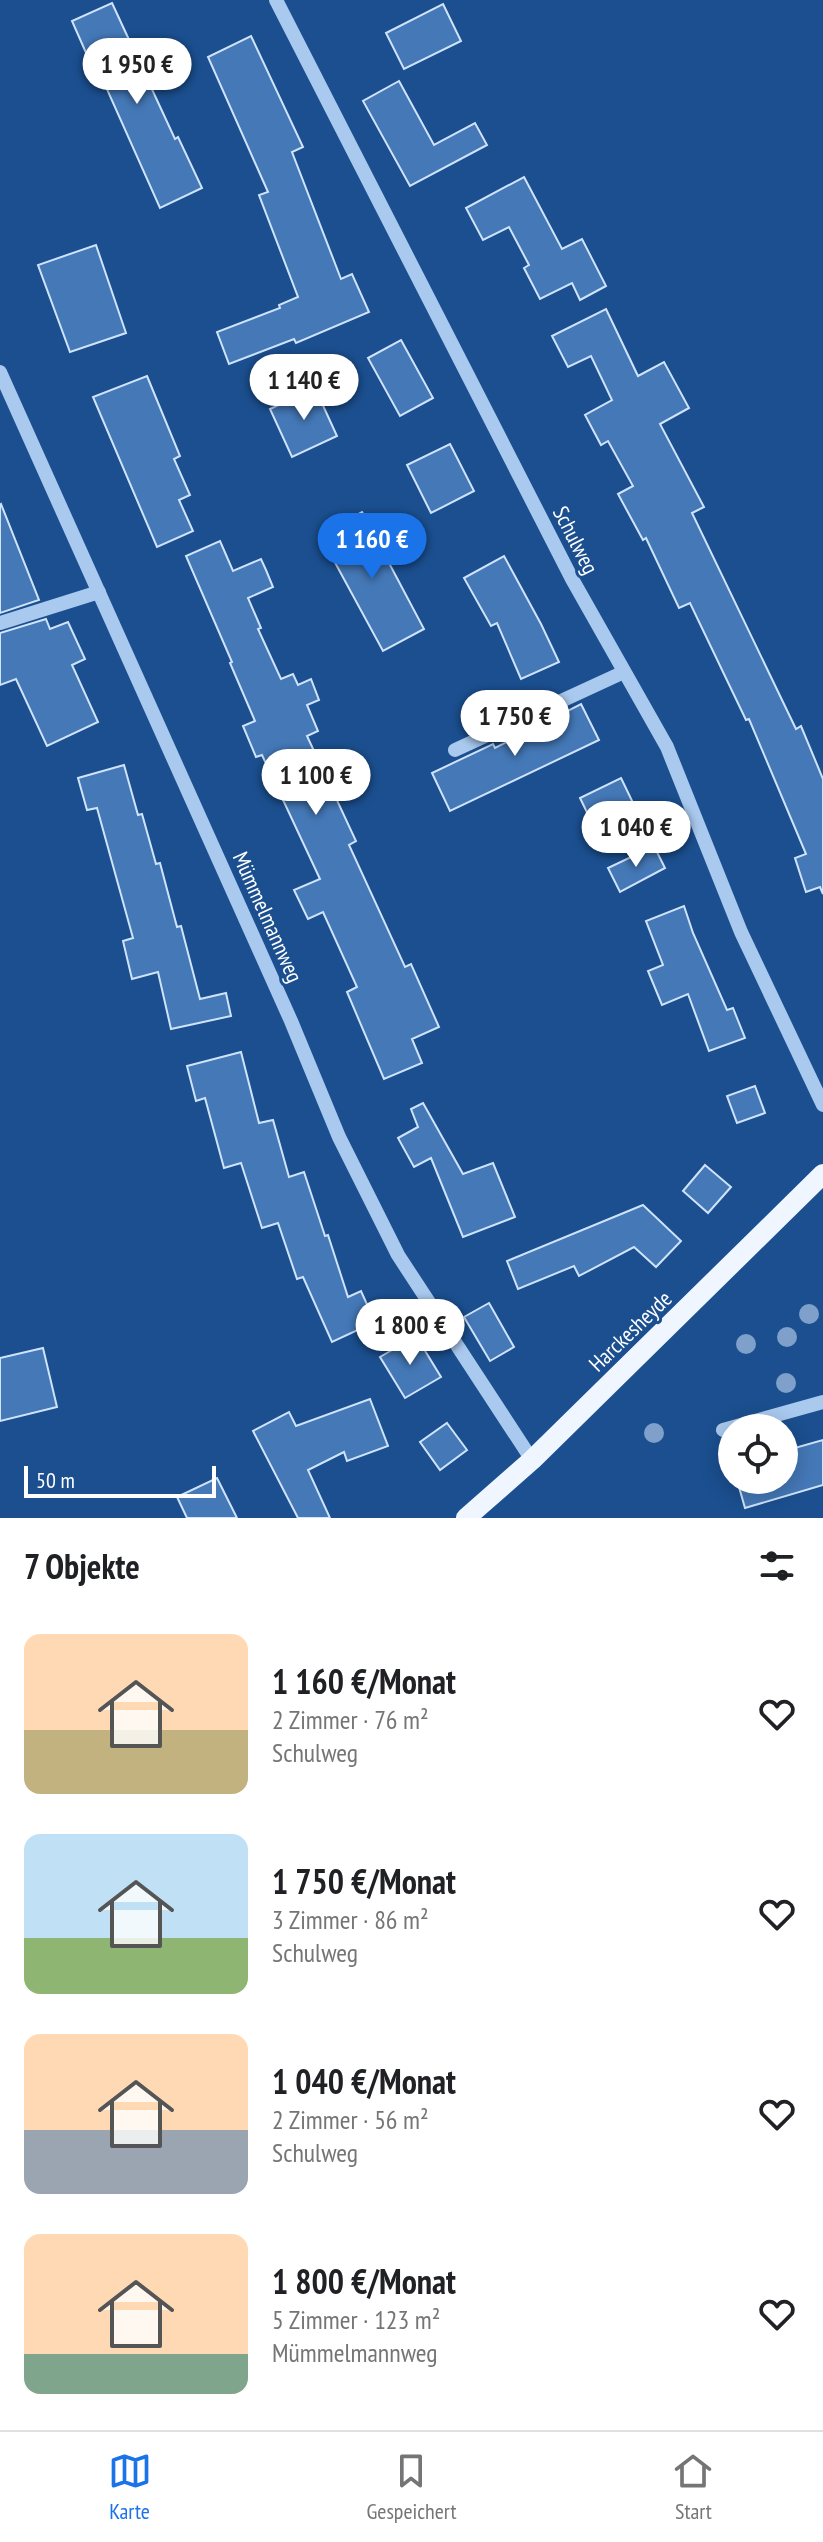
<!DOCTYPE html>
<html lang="de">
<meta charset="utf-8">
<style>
:root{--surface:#fff;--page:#f2f2f2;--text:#202124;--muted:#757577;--line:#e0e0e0;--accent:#1a73e8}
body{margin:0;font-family:"PT Sans Narrow",sans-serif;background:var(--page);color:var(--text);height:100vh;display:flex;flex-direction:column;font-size:30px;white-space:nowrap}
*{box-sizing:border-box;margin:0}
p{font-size:26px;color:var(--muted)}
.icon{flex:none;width:44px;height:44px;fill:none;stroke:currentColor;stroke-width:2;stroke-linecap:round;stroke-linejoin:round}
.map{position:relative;height:1518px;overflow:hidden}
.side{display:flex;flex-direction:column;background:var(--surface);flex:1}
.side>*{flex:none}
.buttons{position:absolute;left:718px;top:1414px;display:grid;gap:16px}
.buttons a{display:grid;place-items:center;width:80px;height:80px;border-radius:50%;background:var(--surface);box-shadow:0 4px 20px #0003;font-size:40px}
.scale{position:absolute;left:24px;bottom:20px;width:192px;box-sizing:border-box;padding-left:8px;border:4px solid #fff;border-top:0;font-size:22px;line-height:28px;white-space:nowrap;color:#fff;-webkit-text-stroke:6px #1b4f8f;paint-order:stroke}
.price{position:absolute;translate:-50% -68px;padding:0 18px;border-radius:28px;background:#fff;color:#222;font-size:26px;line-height:52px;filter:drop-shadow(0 2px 4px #0008)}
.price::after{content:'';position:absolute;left:50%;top:48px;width:24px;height:18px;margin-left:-12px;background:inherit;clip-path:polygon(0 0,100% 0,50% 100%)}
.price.current{background:var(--accent);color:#fff}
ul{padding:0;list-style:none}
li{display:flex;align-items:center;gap:24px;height:200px;padding:0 24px}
li span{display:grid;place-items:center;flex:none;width:224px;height:160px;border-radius:16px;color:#555}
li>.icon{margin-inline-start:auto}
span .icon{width:96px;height:96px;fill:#fffc;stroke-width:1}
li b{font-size:34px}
h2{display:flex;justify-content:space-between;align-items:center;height:96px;padding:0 24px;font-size:34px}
.dock{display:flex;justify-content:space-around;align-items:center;height:112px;border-top:2px solid var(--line);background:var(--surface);font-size:22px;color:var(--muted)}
.dock a{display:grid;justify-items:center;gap:4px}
.dock .current{color:var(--accent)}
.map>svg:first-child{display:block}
.building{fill:#4478b7;stroke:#cfe3fa;stroke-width:2}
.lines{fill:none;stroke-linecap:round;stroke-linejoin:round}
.minor{stroke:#a9c9ee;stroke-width:14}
.major{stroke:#f0f6ff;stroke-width:20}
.tree{fill:#7ea0ca}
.labels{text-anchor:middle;stroke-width:6;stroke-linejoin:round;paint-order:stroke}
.street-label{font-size:22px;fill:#fff;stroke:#1b4f8f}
</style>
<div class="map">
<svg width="823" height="1518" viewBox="0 0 823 1518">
<rect width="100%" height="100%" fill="#1b4f8f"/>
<g class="building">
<path d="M 112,3 L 175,139 L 178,137 L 202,188 L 160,208 L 98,69 L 94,71 L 72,21 Z"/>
<path d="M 443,4 L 461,41 L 404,69 L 386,33 Z"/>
<path d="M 251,36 L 303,147 L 292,152 L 341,279 L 352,274 L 369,312 L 296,343 L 294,339 L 229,364 L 217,332 L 280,308 L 279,305 L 298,297 L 259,195 L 268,192 L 208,57 Z"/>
<path d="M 399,81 L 434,145 L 475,123 L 487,145 L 410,186 L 363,101 Z"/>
<path d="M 524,177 L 562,249 L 582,239 L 606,286 L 580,300 L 572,283 L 540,299 L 524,268 L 529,265 L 509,227 L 483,240 L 466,208 Z"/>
<path d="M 96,245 L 126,333 L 70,352 L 38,265 Z"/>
<path d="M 606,309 L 638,376 L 664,362 L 689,408 L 660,424 L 704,507 L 692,513 L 796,729 L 801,726 L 823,779 L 823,894 L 820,887 L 806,892 L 795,858 L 806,854 L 749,719 L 746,720 L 690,603 L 679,608 L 646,538 L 643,540 L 618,494 L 633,486 L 608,441 L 601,445 L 585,415 L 612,400 L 591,356 L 568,367 L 552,336 Z"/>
<path d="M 401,340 L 433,398 L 400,416 L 368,358 Z"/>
<path d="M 147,376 L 180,456 L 174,459 L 190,495 L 179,500 L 193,531 L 157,547 L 93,397 Z"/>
<path d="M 315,388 L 337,436 L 292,457 L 270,409 Z"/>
<path d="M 450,444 L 474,491 L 431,513 L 407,465 Z"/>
<path d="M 1,504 L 39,600 L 0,613 L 0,505 Z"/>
<path d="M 362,512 L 424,629 L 383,651 L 320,535 Z"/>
<path d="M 220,541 L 233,571 L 261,559 L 266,570 L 273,587 L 248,598 L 261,628 L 258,629 L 281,679 L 293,674 L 298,685 L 311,679 L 319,700 L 307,705 L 318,731 L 307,736 L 356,841 L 349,845 L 405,967 L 411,964 L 439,1027 L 412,1039 L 422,1063 L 384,1079 L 347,992 L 357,987 L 323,912 L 308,919 L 294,890 L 320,879 L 262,755 L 256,757 L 243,726 L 255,721 L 230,663 L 232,662 L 186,556 Z"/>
<path d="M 504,556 L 541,624 L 559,662 L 521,679 L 497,623 L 491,626 L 464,578 Z"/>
<path d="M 46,619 L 50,629 L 68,622 L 85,659 L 72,665 L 98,722 L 47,746 L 16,679 L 0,685 L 0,633 Z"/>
<path d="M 581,704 L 599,740 L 450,811 L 432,773 L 493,744 L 495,748 Z"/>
<path d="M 124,765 L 138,815 L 142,814 L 156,864 L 160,863 L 177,927 L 181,926 L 200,999 L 226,993 L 231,1016 L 171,1029 L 158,972 L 132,979 L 123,941 L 133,938 L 97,808 L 87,810 L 78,778 Z"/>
<path d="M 621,778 L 636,809 L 595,829 L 580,798 Z"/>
<path d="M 654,846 L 665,868 L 620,892 L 608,868 Z"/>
<path d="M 684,906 L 693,933 L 727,1010 L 733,1008 L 745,1038 L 709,1051 L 688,994 L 662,1005 L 648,971 L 663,965 L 646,921 Z"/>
<path d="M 241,1052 L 259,1123 L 273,1120 L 289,1177 L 304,1172 L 325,1236 L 328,1235 L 348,1297 L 361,1291 L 375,1322 L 332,1342 L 303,1277 L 297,1279 L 278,1223 L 262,1228 L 241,1163 L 224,1168 L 205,1098 L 196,1101 L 187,1066 Z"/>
<path d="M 755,1086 L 765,1113 L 737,1123 L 727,1096 Z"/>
<path d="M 423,1103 L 463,1174 L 493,1163 L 515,1217 L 463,1237 L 431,1158 L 414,1167 L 398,1138 L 418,1127 L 411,1109 Z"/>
<path d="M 705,1165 L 731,1187 L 708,1213 L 683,1191 Z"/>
<path d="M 643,1205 L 681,1241 L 656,1267 L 634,1247 L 579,1276 L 574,1266 L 518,1289 L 507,1261 Z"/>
<path d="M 489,1303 L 514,1347 L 490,1361 L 464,1317 Z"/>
<path d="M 416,1336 L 441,1377 L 405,1398 L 380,1357 Z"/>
<path d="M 43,1348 L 57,1407 L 0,1421 L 0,1358 Z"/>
<path d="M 370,1399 L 388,1446 L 347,1461 L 344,1452 L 308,1470 L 330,1518 L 298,1518 L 253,1431 L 289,1412 L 296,1426 Z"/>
<path d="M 447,1423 L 467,1450 L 440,1470 L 420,1442 Z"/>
<path d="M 823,1440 L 823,1485 L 745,1508 L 737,1480 L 784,1480 L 784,1451 Z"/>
<path d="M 217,1478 L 237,1518 L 187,1518 L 177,1497 Z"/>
</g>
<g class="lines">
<g class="minor">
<path d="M 276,0 L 572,579 L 667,747 L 741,932 L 823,1105"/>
<path d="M 0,372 L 291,1021 L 339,1137 L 398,1255 L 532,1460"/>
<path d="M 0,623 L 99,592"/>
<path d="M 455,750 L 624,672"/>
<path d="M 723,1430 L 823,1402"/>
</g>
<path class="major" d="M 466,1518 L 532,1460 L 823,1174"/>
</g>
<g class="tree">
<circle cx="809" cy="1314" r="10"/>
<circle cx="787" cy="1337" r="10"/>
<circle cx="746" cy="1344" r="10"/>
<circle cx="786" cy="1383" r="10"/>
<circle cx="654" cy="1433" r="10"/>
</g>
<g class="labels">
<g class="street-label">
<text transform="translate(576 540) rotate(63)" y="8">Schulweg</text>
<text transform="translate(268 917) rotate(66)" y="8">Mümmelmannweg</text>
<text transform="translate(630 1331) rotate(-44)" y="8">Harckesheyde</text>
</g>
</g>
</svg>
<div class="buttons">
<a><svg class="icon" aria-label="locate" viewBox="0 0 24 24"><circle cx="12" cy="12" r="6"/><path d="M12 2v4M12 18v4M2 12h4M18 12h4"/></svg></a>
</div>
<div class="scale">50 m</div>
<b class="price" style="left:137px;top:106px">1 950 €</b>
<b class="price" style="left:304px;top:422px">1 140 €</b>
<b class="price current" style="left:372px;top:581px">1 160 €</b>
<b class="price" style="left:515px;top:758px">1 750 €</b>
<b class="price" style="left:316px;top:817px">1 100 €</b>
<b class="price" style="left:636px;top:869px">1 040 €</b>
<b class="price" style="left:410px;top:1367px">1 800 €</b>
</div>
<section class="side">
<h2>7 Objekte<svg class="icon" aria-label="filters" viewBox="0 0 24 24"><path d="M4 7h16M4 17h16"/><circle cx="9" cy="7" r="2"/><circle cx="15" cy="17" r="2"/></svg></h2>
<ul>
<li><span style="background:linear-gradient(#ffd9b3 60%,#c2b280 0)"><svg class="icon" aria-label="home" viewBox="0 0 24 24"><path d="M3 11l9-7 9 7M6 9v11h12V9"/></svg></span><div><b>1 160 €/Monat</b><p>2 Zimmer · 76 m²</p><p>Schulweg</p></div><svg class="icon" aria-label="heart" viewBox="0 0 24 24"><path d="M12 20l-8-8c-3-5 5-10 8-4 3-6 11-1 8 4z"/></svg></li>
<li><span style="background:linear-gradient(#bfe0f5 65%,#8fb573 0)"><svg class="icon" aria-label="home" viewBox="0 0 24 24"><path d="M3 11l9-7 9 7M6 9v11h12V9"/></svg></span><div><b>1 750 €/Monat</b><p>3 Zimmer · 86 m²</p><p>Schulweg</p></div><svg class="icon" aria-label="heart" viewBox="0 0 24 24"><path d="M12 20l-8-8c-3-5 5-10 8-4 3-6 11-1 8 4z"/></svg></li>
<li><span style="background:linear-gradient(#ffd9b3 60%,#9aa5b1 0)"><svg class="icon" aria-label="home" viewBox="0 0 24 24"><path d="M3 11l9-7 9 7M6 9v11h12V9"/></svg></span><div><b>1 040 €/Monat</b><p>2 Zimmer · 56 m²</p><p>Schulweg</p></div><svg class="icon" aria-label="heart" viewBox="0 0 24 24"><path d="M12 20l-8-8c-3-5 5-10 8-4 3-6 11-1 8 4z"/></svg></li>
<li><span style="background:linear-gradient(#ffd9b3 75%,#7fa58c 0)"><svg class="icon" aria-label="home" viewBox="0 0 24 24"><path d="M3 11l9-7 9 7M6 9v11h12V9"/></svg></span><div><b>1 800 €/Monat</b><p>5 Zimmer · 123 m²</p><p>Mümmelmannweg</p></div><svg class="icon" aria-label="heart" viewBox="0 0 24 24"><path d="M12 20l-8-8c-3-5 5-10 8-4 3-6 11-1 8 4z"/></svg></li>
</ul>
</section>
<nav class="dock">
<a class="current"><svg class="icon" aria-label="map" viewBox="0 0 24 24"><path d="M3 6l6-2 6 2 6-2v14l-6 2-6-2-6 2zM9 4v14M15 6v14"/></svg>Karte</a>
<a><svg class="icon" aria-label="saved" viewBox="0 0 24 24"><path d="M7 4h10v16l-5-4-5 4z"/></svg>Gespeichert</a>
<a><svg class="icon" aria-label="home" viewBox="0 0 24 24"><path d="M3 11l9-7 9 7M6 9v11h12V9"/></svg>Start</a>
</nav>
